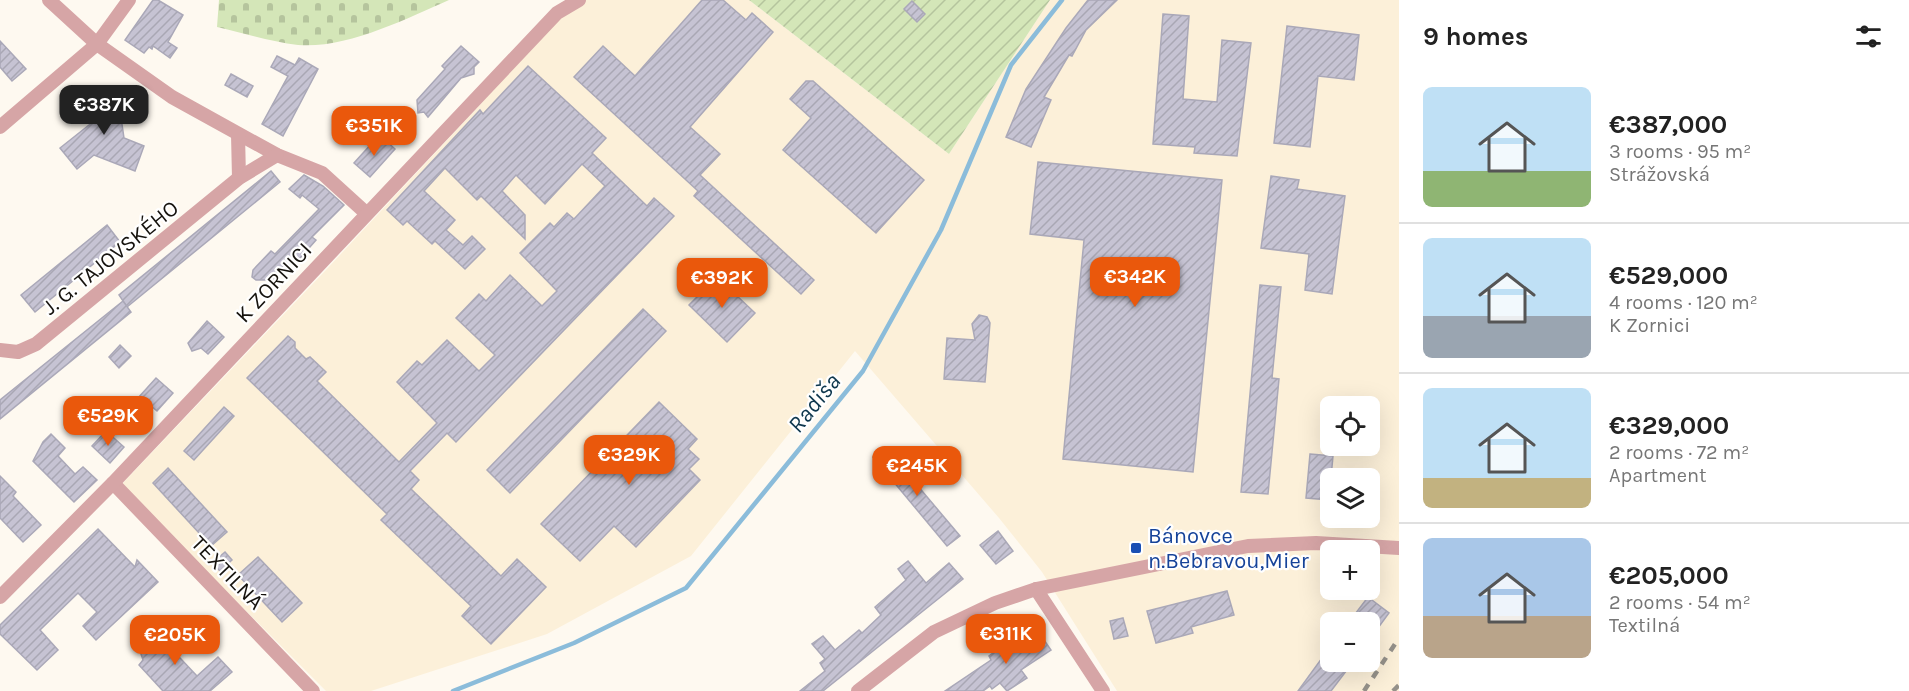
<!DOCTYPE html>
<meta charset="utf-8">
<style>
:root{--surface:#fff;--page:#f2f2f2;--text:#222;--muted:#767676;--line:#e0e0e0;--accent:#ea580c}
body{margin:0;font-family:Karla,sans-serif;background:var(--page);color:var(--text);height:100vh;display:flex;flex-direction:column;font-size:22px;white-space:nowrap}
*{box-sizing:border-box;margin:0}
p{font-size:20px;color:var(--muted)}
.icon{flex:none;width:33px;height:33px;fill:none;stroke:currentColor;stroke-width:2;stroke-linecap:round;stroke-linejoin:round}
.map{position:relative;flex:1;overflow:hidden}
.drawer{display:flex;flex-direction:column;background:var(--surface);width:510px}
.drawer>*{flex:none}
.tools{position:absolute;left:1320px;top:396px;display:grid;gap:12px}
.tools a{display:grid;place-items:center;width:60px;height:60px;border-radius:9px;background:var(--surface);box-shadow:0 6px 24px #0002;font-size:30px}
.price{position:absolute;translate:-50% -51px;padding:0 14px;border-radius:12px;background:var(--accent);color:#fff;font-size:20px;line-height:39px;filter:drop-shadow(0 2px 3px #0008)}
.price::after{content:'';position:absolute;left:50%;top:36px;width:18px;height:14px;margin-left:-9px;background:inherit;clip-path:polygon(0 0,100% 0,50% 100%)}
.price.active{background:#222;color:#fff}
ul{padding:0;list-style:none}
li{display:flex;align-items:center;gap:18px;height:150px;padding:0 24px}
li+li{border-top:2px solid var(--line)}
li span{display:grid;place-items:center;flex:none;width:168px;height:120px;border-radius:9px;color:#555}
li>.icon{margin-inline-start:auto}
span .icon{width:72px;height:72px;fill:#fffc;stroke-width:1}
li b{font-size:26px}
h2{display:flex;justify-content:space-between;align-items:center;height:72px;padding:0 24px;font-size:26px}
main{display:flex;flex:1;min-height:0}
.map>svg:first-child{display:block}
.built{fill:#fcf0d9;fill-rule:evenodd}
.cemetery{fill:url(#cemetery-stones)}
.garden{fill:url(#garden-furrows)}
.lines{fill:none;stroke-linecap:round;stroke-linejoin:round}
.stream{stroke:#8bbcda;stroke-width:4.5}
.building{fill:url(#building-hatch);stroke:#aaa8b8;stroke-width:1.5}
.minor{stroke:#d6a5a6;stroke-width:14}
.rail{stroke:#95918a;stroke-width:4.5;stroke-dasharray:8 8;stroke-linecap:butt}
.transit-dot{fill:#1a4fb4;stroke:#fff;stroke-width:2}
.labels{text-anchor:middle;stroke-width:4.5;stroke-linejoin:round;paint-order:stroke}
.street-label{font-size:22px;fill:#16130e;stroke:#fff}
.transit-label{font-size:22px;fill:#164399;stroke:#fff;text-anchor:start}
.water-label{font-size:24px;font-style:italic;fill:#0e374d;stroke:#fff}
</style>
<main>
<div class="map">
<svg width="1399" height="691" viewBox="0 0 1399 691">
<defs>
<pattern id="cemetery-stones" width="16" height="16" patternUnits="userSpaceOnUse" patternTransform="scale(1.5)"><rect width="16" height="16" fill="#d4e6b8"/><path d="M2 7V4a2 2 0 0 1 4 0v3zM10 15v-3a2 2 0 0 1 4 0v3z" fill="#b5c49d"/></pattern>
<pattern id="garden-furrows" width="10" height="10" patternUnits="userSpaceOnUse" patternTransform="scale(1.5)"><rect width="10" height="10" fill="#d4e6b8"/><path d="M-1 1l2-2M0 10L10 0M9 11l2-2" fill="none" stroke="#b5c49d"/></pattern>
<pattern id="building-hatch" width="6" height="6" patternUnits="userSpaceOnUse" patternTransform="scale(1.5)"><rect width="6" height="6" fill="#c6c3d3"/><path d="M-1 1l2-2M0 6l6-6M5 7l2-2" fill="none" stroke="#a9a7b4"/></pattern>
</defs>
<rect width="100%" height="100%" fill="#fef9f0"/>
<path class="built" d="M 586,0 L 749,0 L 949,154 L 1050,0 L 1399,0 L 1399,691 L 1117,691 L 1042,572 L 999,518 L 855,351 L 691,556 L 547,634 L 371,691 L 326,691 L 121,485 L 325,271 L 572,6 ZM 1330,406 L 1370,406 L 1370,446 L 1330,446 ZM 1330,478 L 1370,478 L 1370,518 L 1330,518 ZM 1330,550 L 1370,550 L 1370,590 L 1330,590 ZM 1330,622 L 1370,622 L 1370,662 L 1330,662 Z"/>
<path class="cemetery" d="M 219,0 L 449,0 C 406,19 346,49 298,45 C 271,42 243,33 217,27 Z"/>
<path class="garden" d="M 749,0 L 1050,0 L 949,154 Z"/>
<g class="lines">
<path class="stream" d="M 453,691 L 574,643 L 686,588 L 863,371 L 941,230 L 1011,65 L 1062,0"/>
</g>
<g class="building">
<path d="M 153,0 L 158,0 L 183,15 L 168,42 L 177,48 L 170,58 L 153,46 L 152,49 L 149,47 L 144,53 L 125,40 Z"/>
<path d="M 702,0 L 723,0 L 746,20 L 752,13 L 773,32 L 690,127 L 720,154 L 700,175 L 814,280 L 801,294 L 694,196 L 698,191 L 574,77 L 603,46 L 635,76 Z"/>
<path d="M 1088,0 L 1117,0 L 1086,30 L 1072,56 L 1069,55 L 1044,97 L 1051,100 L 1031,147 L 1006,137 L 1026,89 L 1066,28 Z"/>
<path d="M 912,1 L 925,14 L 917,22 L 904,9 Z"/>
<path d="M 1163,14 L 1189,16 L 1183,99 L 1217,102 L 1222,40 L 1251,43 L 1237,156 L 1194,153 L 1195,147 L 1153,144 Z"/>
<path d="M 1287,26 L 1359,35 L 1354,80 L 1318,76 L 1310,147 L 1274,143 Z"/>
<path d="M 0,41 L 26,69 L 12,81 L 0,67 Z"/>
<path d="M 461,46 L 479,62 L 474,67 L 474,74 L 461,78 L 428,117 L 424,112 L 418,113 L 417,100 L 445,69 L 442,66 Z"/>
<path d="M 277,56 L 295,65 L 299,58 L 318,69 L 283,136 L 262,124 L 288,76 L 271,67 Z"/>
<path d="M 528,66 L 606,138 L 592,153 L 647,206 L 654,198 L 674,216 L 456,442 L 447,433 L 410,471 L 419,480 L 411,489 L 501,576 L 517,559 L 546,587 L 491,644 L 462,616 L 471,606 L 381,520 L 387,514 L 247,378 L 288,336 L 295,342 L 295,348 L 306,359 L 310,357 L 326,372 L 317,381 L 399,462 L 437,423 L 397,382 L 417,361 L 422,365 L 447,340 L 479,371 L 495,355 L 456,318 L 479,294 L 486,301 L 510,275 L 542,306 L 557,291 L 520,253 L 550,223 L 554,227 L 567,213 L 574,219 L 605,186 L 582,164 L 545,204 L 516,175 L 502,191 L 525,215 L 525,239 L 481,196 L 477,200 L 445,168 L 424,191 L 455,220 L 446,230 L 463,245 L 472,236 L 485,249 L 465,269 L 435,241 L 432,244 L 407,221 L 403,225 L 387,210 L 480,110 L 483,114 Z"/>
<path d="M 231,74 L 253,86 L 247,97 L 225,85 Z"/>
<path d="M 806,81 L 813,81 L 924,180 L 876,233 L 783,150 L 811,118 L 790,99 Z"/>
<path d="M 117,90 L 124,138 L 144,146 L 135,171 L 94,155 L 77,169 L 60,148 L 94,121 L 90,94 Z"/>
<path d="M 383,138 L 395,149 L 370,177 L 354,163 L 373,142 L 377,145 Z"/>
<path d="M 1038,162 L 1222,180 L 1193,472 L 1063,459 L 1084,240 L 1030,234 Z"/>
<path d="M 271,171 L 280,182 L 127,307 L 119,295 Z"/>
<path d="M 304,175 L 323,186 L 344,205 L 312,237 L 316,240 L 295,264 L 292,262 L 272,284 L 268,280 L 256,280 L 252,277 L 253,270 L 271,251 L 275,254 L 319,209 L 302,195 L 300,198 L 289,189 Z"/>
<path d="M 1271,176 L 1299,180 L 1297,189 L 1345,196 L 1332,294 L 1305,290 L 1309,254 L 1261,248 Z"/>
<path d="M 107,225 L 120,242 L 35,312 L 21,295 Z"/>
<path d="M 717,277 L 755,313 L 727,342 L 689,305 Z"/>
<path d="M 1260,285 L 1281,287 L 1272,378 L 1279,379 L 1268,494 L 1241,492 Z"/>
<path d="M 123,301 L 131,312 L 0,419 L 0,400 Z"/>
<path d="M 643,309 L 666,331 L 510,493 L 487,470 Z"/>
<path d="M 979,315 L 987,317 L 990,323 L 985,382 L 944,379 L 947,338 L 975,340 L 972,324 Z"/>
<path d="M 207,321 L 224,337 L 208,354 L 201,348 L 192,351 L 188,343 Z"/>
<path d="M 120,345 L 131,356 L 119,368 L 109,357 Z"/>
<path d="M 156,378 L 173,393 L 157,411 L 150,405 L 139,406 L 138,398 Z"/>
<path d="M 659,402 L 697,439 L 688,449 L 699,459 L 689,469 L 700,480 L 636,547 L 614,526 L 580,561 L 541,524 Z"/>
<path d="M 224,407 L 234,416 L 194,460 L 184,451 Z"/>
<path d="M 106,431 L 124,447 L 110,463 L 92,446 Z"/>
<path d="M 51,434 L 65,448 L 58,456 L 75,474 L 83,467 L 97,480 L 74,502 L 33,461 L 43,442 Z"/>
<path d="M 885,447 L 960,536 L 947,546 L 873,457 Z"/>
<path d="M 1310,454 L 1333,456 L 1329,500 L 1306,498 Z"/>
<path d="M 168,468 L 227,532 L 211,546 L 153,483 Z"/>
<path d="M 0,476 L 16,492 L 13,496 L 41,525 L 23,542 L 0,518 Z"/>
<path d="M 98,529 L 135,567 L 137,560 L 158,582 L 96,640 L 83,626 L 97,612 L 78,593 L 40,630 L 58,650 L 37,670 L 0,634 L 0,625 Z"/>
<path d="M 998,531 L 1013,551 L 996,564 L 980,545 Z"/>
<path d="M 225,552 L 232,560 L 220,571 L 212,563 Z"/>
<path d="M 258,557 L 302,603 L 282,622 L 238,575 Z"/>
<path d="M 908,561 L 926,583 L 949,563 L 963,579 L 823,691 L 800,691 L 825,671 L 820,663 L 825,659 L 812,644 L 823,636 L 835,650 L 859,630 L 862,633 L 881,615 L 875,607 L 906,580 L 898,569 Z"/>
<path d="M 1227,591 L 1234,615 L 1191,627 L 1193,633 L 1156,643 L 1147,611 Z"/>
<path d="M 1368,597 L 1389,613 L 1370,639 L 1370,622 L 1349,622 Z"/>
<path d="M 1123,618 L 1128,636 L 1114,639 L 1110,621 Z"/>
<path d="M 149,625 L 197,676 L 218,657 L 232,672 L 210,691 L 163,691 L 139,665 L 143,660 L 140,651 L 132,642 Z"/>
<path d="M 1035,627 L 1051,650 L 1021,670 L 1027,678 L 1007,691 L 1000,683 L 992,689 L 990,686 L 983,691 L 945,691 L 991,660 L 989,656 L 1004,645 L 1005,647 Z"/>
<path d="M 1330,647 L 1330,662 L 1353,662 L 1331,691 L 1298,691 Z"/>
</g>
<g class="lines">
<g class="minor">
<path d="M 49,0 L 97,44 L 172,97 L 277,155 L 322,173 L 366,213"/>
<path d="M 0,127 L 97,44 L 129,0"/>
<path d="M 238,134 L 239,178"/>
<path d="M 0,350 L 18,352 L 36,344 L 239,178 L 277,155"/>
<path d="M 113,483 L 313,691"/>
<path d="M 1036,589 L 1103,691"/>
<path d="M 0,597 L 113,483 L 557,13 L 579,0"/>
<path d="M 858,691 L 934,632 L 995,603 L 1036,589 L 1248,546 L 1316,543 L 1399,548"/>
</g>
<g class="rail">
<path d="M 1364,691 L 1399,638"/>
<path d="M 1393,691 L 1399,685"/>
</g>
</g>
<rect class="transit-dot" x="1130" y="542" width="12" height="12" rx="3"/>
<g class="labels">
<g class="street-label">
<text transform="translate(110 257) rotate(-39)" y="8">J. G. TAJOVSKÉHO</text>
<text transform="translate(273 282) rotate(-47)" y="8">K ZORNICI</text>
<text transform="translate(228 572) rotate(46)" y="8">TEXTILNÁ</text>
</g>
<g class="transit-label">
<text x="1148" y="543">Bánovce<tspan x="1148" dy="25">n.Bebravou,Mier</tspan></text>
</g>
<g class="water-label">
<text transform="translate(814 403) rotate(-51)" y="8">Radiša</text>
</g>
</g>
</svg>
<div class="tools">
<a><svg class="icon" aria-label="locate" viewBox="0 0 24 24"><circle cx="12" cy="12" r="6"/><path d="M12 2v4M12 18v4M2 12h4M18 12h4"/></svg></a>
<a><svg class="icon" aria-label="layers" viewBox="0 0 24 24"><path d="M12 4l9 5-9 5-9-5zM3 14l9 5 9-5"/></svg></a>
<a>+</a>
<a>−</a>
</div>
<b class="price active" style="left:104px;top:136px">€387K</b>
<b class="price" style="left:374px;top:157px">€351K</b>
<b class="price" style="left:1135px;top:308px">€342K</b>
<b class="price" style="left:722px;top:309px">€392K</b>
<b class="price" style="left:108px;top:447px">€529K</b>
<b class="price" style="left:629px;top:486px">€329K</b>
<b class="price" style="left:917px;top:497px">€245K</b>
<b class="price" style="left:1006px;top:665px">€311K</b>
<b class="price" style="left:175px;top:666px">€205K</b>
</div>
<section class="drawer">
<h2>9 homes<svg class="icon" aria-label="filters" viewBox="0 0 24 24"><path d="M4 7h16M4 17h16"/><circle cx="9" cy="7" r="2"/><circle cx="15" cy="17" r="2"/></svg></h2>
<ul>
<li><span style="background:linear-gradient(#bfe0f5 70%,#8fb573 0)"><svg class="icon" aria-label="home" viewBox="0 0 24 24"><path d="M3 11l9-7 9 7M6 9v11h12V9"/></svg></span><div><b>€387,000</b><p>3 rooms · 95 m²</p><p>Strážovská</p></div></li>
<li><span style="background:linear-gradient(#bfe0f5 65%,#9aa5b1 0)"><svg class="icon" aria-label="home" viewBox="0 0 24 24"><path d="M3 11l9-7 9 7M6 9v11h12V9"/></svg></span><div><b>€529,000</b><p>4 rooms · 120 m²</p><p>K Zornici</p></div></li>
<li><span style="background:linear-gradient(#bfe0f5 75%,#c2b280 0)"><svg class="icon" aria-label="home" viewBox="0 0 24 24"><path d="M3 11l9-7 9 7M6 9v11h12V9"/></svg></span><div><b>€329,000</b><p>2 rooms · 72 m²</p><p>Apartment</p></div></li>
<li><span style="background:linear-gradient(#a9c7e8 65%,#b9a48a 0)"><svg class="icon" aria-label="home" viewBox="0 0 24 24"><path d="M3 11l9-7 9 7M6 9v11h12V9"/></svg></span><div><b>€205,000</b><p>2 rooms · 54 m²</p><p>Textilná</p></div></li>
</ul>
</section>
</main>
